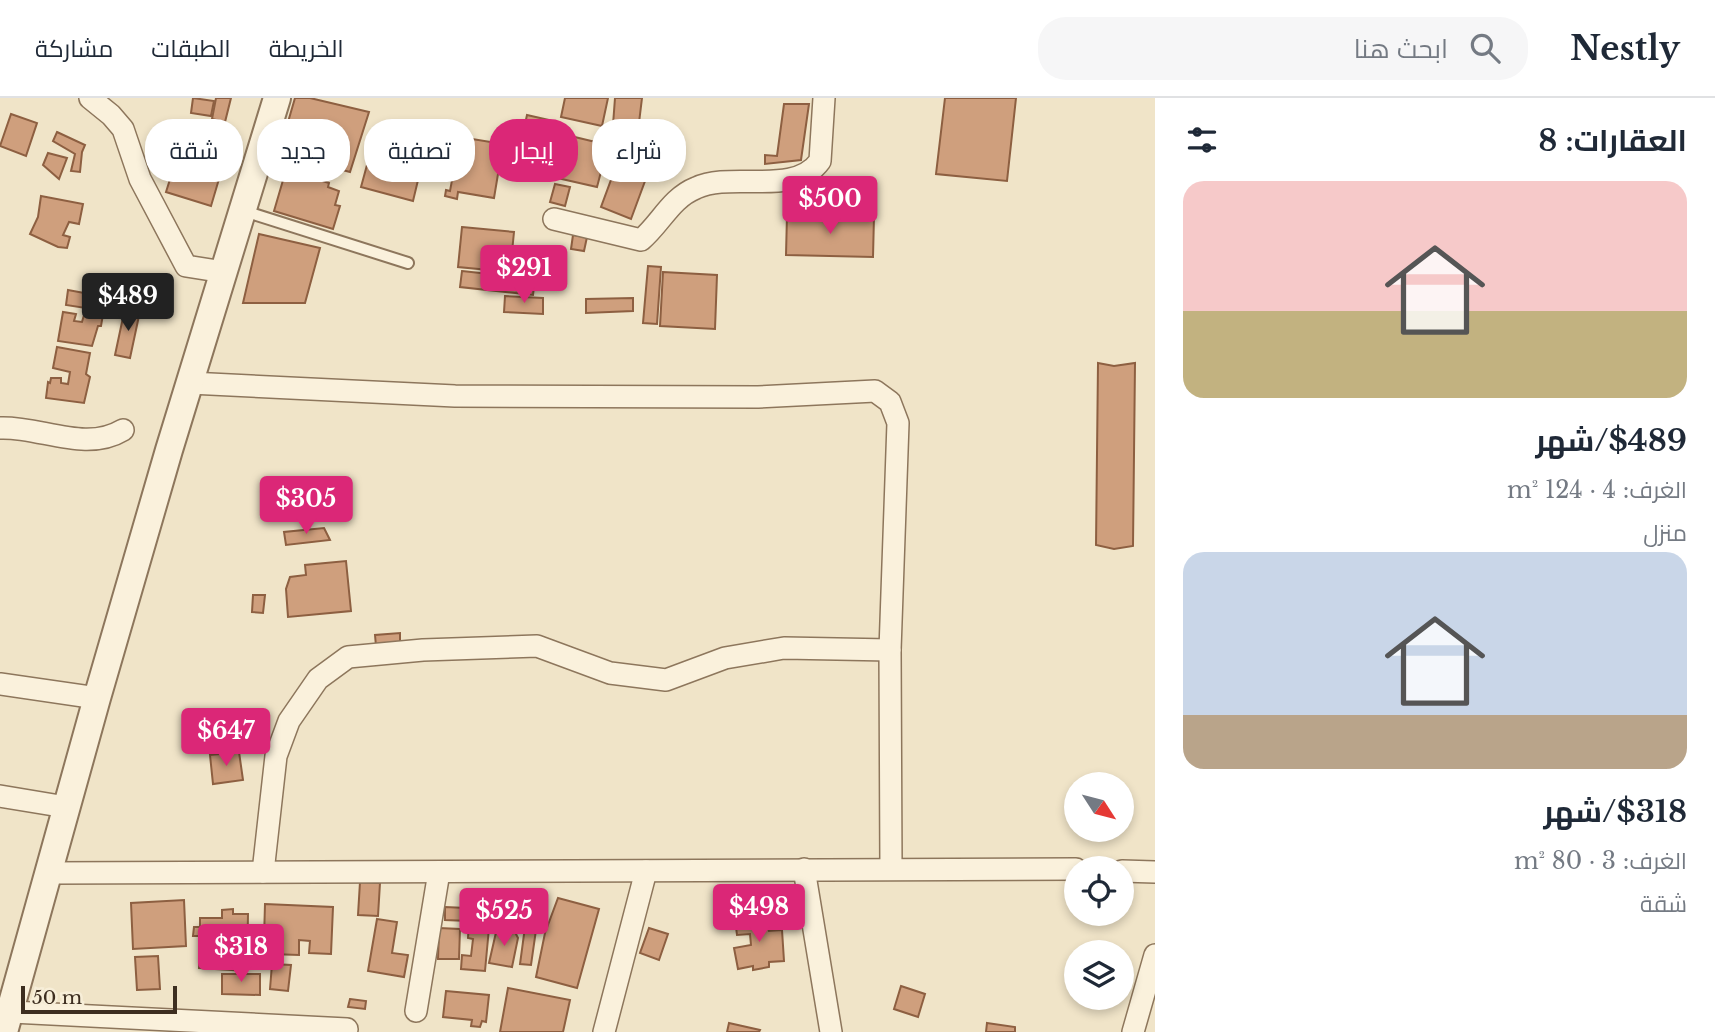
<!DOCTYPE html>
<html lang="ar">
<meta charset="utf-8">
<style>
:root{--surface:#fff;--page:#f6f6f7;--text:#1f2937;--muted:#747a83;--line:#e0e1e3;--accent:#db2777}
body{margin:0;font-family:"Libre Baskerville",Cairo,serif;background:var(--page);color:var(--text);direction:rtl;height:100vh;display:flex;flex-direction:column;font-size:26px;white-space:nowrap}
*{box-sizing:border-box;margin:0}
p{font-size:23px;color:var(--muted)}
.icon{flex:none;width:38px;height:38px;fill:none;stroke:currentColor;stroke-width:2;stroke-linecap:round;stroke-linejoin:round}
.map{position:relative;flex:1;overflow:hidden;direction:ltr}
.panel{display:flex;flex-direction:column;background:var(--surface);width:560px}
.panel>*{flex:none}
.guide{position:absolute;left:21px;top:21px;width:665px;height:63px;direction:rtl;display:flex;gap:14px}
.needle{width:46px;rotate:126deg}
.controls{position:absolute;left:1064px;top:674px;display:grid;gap:14px}
.controls a{display:grid;place-items:center;width:70px;height:70px;border-radius:50%;background:var(--surface);box-shadow:0 4px 10px #0003;font-size:35px}
.scale{position:absolute;left:21px;bottom:18px;width:156px;box-sizing:border-box;padding-left:7px;border:4px solid #3d2e20;border-top:0;font-size:19px;line-height:24px;white-space:nowrap;color:#3d2e20;-webkit-text-stroke:5px #f7eed8;paint-order:stroke}
.price{position:absolute;translate:-50% -60px;padding:0 16px;border-radius:7px;background:var(--accent);color:#fff;font-size:23px;line-height:46px;filter:drop-shadow(0 2px 4px #0008)}
.price::after{content:'';position:absolute;left:50%;top:42px;width:21px;height:16px;margin-left:-10px;background:inherit;clip-path:polygon(0 0,100% 0,50% 100%)}
.price.on{background:#222;color:#fff}
ul{padding:0;list-style:none}
li{display:grid;align-content:center;gap:14px;height:371px;padding:0 28px}
li span{display:grid;place-items:center;height:217px;border-radius:21px;color:#555}
li>.icon{margin-inline-start:auto}
span .icon{width:126px;height:126px;fill:#fffc;stroke-width:1}
li b{font-size:30px}
h2{display:flex;justify-content:space-between;align-items:center;height:84px;padding:0 28px;font-size:30px}
.tag{padding:0 24px;border-radius:28px;background:var(--surface);box-shadow:0 4px 10px #0003;font-size:24px;line-height:63px}
.tag.on{background:var(--accent);color:#fff}
header{display:flex;align-items:center;gap:42px;box-sizing:border-box;height:98px;padding:0 35px;background:var(--surface);border-bottom:2px solid var(--line)}
header strong{font-size:33px}
nav{display:flex;gap:38px;margin-inline-start:auto;font-size:24px}
.search{width:490px;height:63px;background:var(--page);display:flex;align-items:center;gap:18px;box-sizing:border-box;padding:0 24px;border-radius:28px;color:var(--muted);font-size:26px}
main{display:flex;flex:1;min-height:0}
.map>svg:first-child{display:block}
.building{fill:#cf9f7d;stroke:#8d5f41;stroke-width:2}
.lines{fill:none;stroke-linecap:round;stroke-linejoin:round}
.service-casing{stroke:#8d765c;stroke-width:14}
.minor-casing{stroke:#8d765c;stroke-width:24}
.tertiary-casing{stroke:#8d765c;stroke-width:30}
.service{stroke:#faf1dc;stroke-width:10}
.minor{stroke:#faf1dc;stroke-width:21}
.tertiary{stroke:#faf1dc;stroke-width:26}
</style>
<header>
<strong>Nestly</strong>
<div class="search"><svg class="icon" aria-label="search" viewBox="0 0 24 24"><circle cx="10" cy="10" r="6"/><path d="M15 15l6 6"/></svg>ابحث هنا</div>
<nav><a>الخريطة</a><a>الطبقات</a><a>مشاركة</a></nav>
</header>
<main>
<section class="panel">
<h2>العقارات: 8<svg class="icon" aria-label="filters" viewBox="0 0 24 24"><path d="M4 7h16M4 17h16"/><circle cx="9" cy="7" r="2"/><circle cx="15" cy="17" r="2"/></svg></h2>
<ul>
<li><span style="background:linear-gradient(#f6c9c9 60%,#c2b280 0)"><svg class="icon" aria-label="home" viewBox="0 0 24 24"><path d="M3 11l9-7 9 7M6 9v11h12V9"/></svg></span><div><b>$489/شهر</b><p>الغرف: 4 · 124 m²</p><p>منزل</p></div></li>
<li><span style="background:linear-gradient(#c9d6e8 75%,#b9a48a 0)"><svg class="icon" aria-label="home" viewBox="0 0 24 24"><path d="M3 11l9-7 9 7M6 9v11h12V9"/></svg></span><div><b>$318/شهر</b><p>الغرف: 3 · 80 m²</p><p>شقة</p></div></li>
</ul>
</section>
<div class="map">
<svg width="1155" height="934" viewBox="0 0 1155 934">
<rect width="100%" height="100%" fill="#f0e4c8"/>
<g class="building">
<path d="M 193,0 L 214,3 L 211,18 L 191,15 Z"/>
<path d="M 216,0 L 231,0 L 225,24 L 212,21 Z"/>
<path d="M 295,0 L 310,0 L 369,14 L 350,74 L 279,55 Z"/>
<path d="M 565,0 L 608,0 L 602,28 L 561,19 Z"/>
<path d="M 615,0 L 642,0 L 638,33 L 613,27 Z"/>
<path d="M 945,0 L 1016,0 L 1007,83 L 936,76 Z"/>
<path d="M 784,6 L 809,6 L 801,62 L 765,66 L 765,57 L 777,58 Z"/>
<path d="M 11,16 L 37,25 L 26,58 L 0,48 Z"/>
<path d="M 527,17 L 549,22 L 542,53 L 520,49 Z"/>
<path d="M 57,34 L 85,47 L 82,54 L 80,74 L 71,73 L 75,56 L 53,43 Z"/>
<path d="M 376,34 L 419,45 L 411,76 L 419,78 L 413,103 L 361,89 Z"/>
<path d="M 554,34 L 608,47 L 597,89 L 544,77 Z"/>
<path d="M 460,39 L 503,46 L 494,100 L 458,94 L 457,101 L 445,98 L 446,92 L 450,93 L 453,77 L 449,76 L 450,66 L 455,67 Z"/>
<path d="M 183,40 L 227,54 L 211,108 L 166,94 Z"/>
<path d="M 625,44 L 655,56 L 631,121 L 601,109 Z"/>
<path d="M 48,55 L 67,60 L 59,81 L 43,67 Z"/>
<path d="M 286,72 L 329,85 L 328,89 L 339,93 L 335,107 L 340,108 L 333,131 L 274,113 Z"/>
<path d="M 555,86 L 570,89 L 565,108 L 550,104 Z"/>
<path d="M 41,98 L 83,106 L 79,126 L 69,124 L 63,137 L 70,139 L 67,150 L 58,149 L 30,136 L 38,119 Z"/>
<path d="M 794,105 L 817,105 L 816,112 L 794,111 Z"/>
<path d="M 787,117 L 874,118 L 873,159 L 786,157 Z"/>
<path d="M 462,129 L 514,134 L 510,174 L 458,169 Z"/>
<path d="M 259,136 L 320,150 L 305,205 L 243,205 Z"/>
<path d="M 573,137 L 587,139 L 584,153 L 571,151 Z"/>
<path d="M 648,168 L 661,169 L 657,226 L 643,225 Z"/>
<path d="M 462,173 L 535,181 L 533,197 L 460,189 Z"/>
<path d="M 663,174 L 717,177 L 715,231 L 660,228 Z"/>
<path d="M 68,192 L 106,199 L 101,228 L 98,228 L 92,248 L 58,243 L 63,214 L 76,216 L 74,223 L 82,224 L 86,210 L 66,207 Z"/>
<path d="M 505,198 L 543,200 L 543,216 L 504,214 Z"/>
<path d="M 633,200 L 633,213 L 586,215 L 586,201 Z"/>
<path d="M 125,210 L 140,213 L 130,260 L 115,257 Z"/>
<path d="M 57,249 L 90,255 L 86,276 L 90,279 L 84,305 L 46,300 L 48,284 L 50,285 L 51,280 L 61,280 L 61,285 L 68,286 L 70,274 L 53,270 Z"/>
<path d="M 1098,265 L 1114,268 L 1135,265 L 1133,448 L 1114,451 L 1096,447 Z"/>
<path d="M 324,430 L 330,442 L 286,447 L 284,434 Z"/>
<path d="M 346,463 L 351,513 L 288,519 L 286,491 L 290,479 L 306,477 L 305,467 Z"/>
<path d="M 253,497 L 265,497 L 263,515 L 252,514 Z"/>
<path d="M 400,535 L 400,548 L 376,548 L 375,537 Z"/>
<path d="M 239,654 L 243,682 L 213,686 L 210,657 Z"/>
<path d="M 360,784 L 380,785 L 378,818 L 358,817 Z"/>
<path d="M 558,800 L 599,811 L 577,890 L 536,879 L 545,835 Z"/>
<path d="M 184,802 L 186,848 L 133,851 L 131,805 Z"/>
<path d="M 265,806 L 333,809 L 331,856 L 309,855 L 310,843 L 299,842 L 299,857 L 270,856 L 270,841 L 264,841 Z"/>
<path d="M 445,809 L 487,811 L 487,819 L 490,819 L 485,873 L 461,871 L 462,857 L 471,858 L 473,841 L 468,840 L 469,823 L 445,822 Z"/>
<path d="M 233,811 L 233,816 L 248,816 L 247,873 L 199,870 L 200,838 L 193,838 L 194,829 L 200,829 L 200,820 L 222,820 L 222,812 Z"/>
<path d="M 506,813 L 538,818 L 531,867 L 520,866 L 525,829 L 503,824 Z"/>
<path d="M 759,818 L 759,824 L 768,823 L 769,833 L 782,832 L 784,863 L 769,864 L 769,869 L 753,872 L 753,868 L 738,871 L 734,850 L 751,847 L 750,836 L 737,837 L 735,821 Z"/>
<path d="M 377,821 L 397,824 L 392,855 L 408,857 L 404,879 L 368,873 Z"/>
<path d="M 439,830 L 460,831 L 459,861 L 438,861 Z"/>
<path d="M 497,830 L 515,834 L 518,840 L 512,869 L 489,865 Z"/>
<path d="M 649,830 L 668,836 L 659,862 L 640,855 Z"/>
<path d="M 158,858 L 160,891 L 137,892 L 135,859 Z"/>
<path d="M 272,866 L 291,867 L 288,893 L 270,891 Z"/>
<path d="M 222,876 L 260,876 L 260,897 L 222,896 Z"/>
<path d="M 901,888 L 925,896 L 918,919 L 894,911 Z"/>
<path d="M 508,890 L 570,902 L 563,934 L 500,934 Z"/>
<path d="M 446,893 L 489,897 L 486,924 L 482,923 L 480,929 L 471,928 L 472,922 L 443,919 Z"/>
<path d="M 350,901 L 366,903 L 365,911 L 348,909 Z"/>
<path d="M 729,925 L 760,932 L 759,934 L 727,934 Z"/>
<path d="M 987,925 L 1015,929 L 1015,934 L 986,934 Z"/>
</g>
<g class="lines">
<defs>
<path id="service" d="M 244,113 L 408,165"/>
<g id="minor">
<path d="M 90,0 L 111,17 L 123,31 L 140,81 L 186,168 L 224,174"/>
<path d="M 554,121 L 641,142 C 661,125 671,100 696,90 C 732,73 794,99 820,63 L 824,0"/>
<path d="M 190,285 L 455,298 L 758,299 L 875,293 L 890,304 L 898,325 L 890,552 L 891,771"/>
<path d="M 0,330 C 40,328 85,355 123,332"/>
<path d="M 0,586 L 97,600"/>
<path d="M 0,698 L 66,709"/>
<path d="M 804,771 L 831,934"/>
<path d="M 1122,773 L 1155,774"/>
<path d="M 263,774 L 276,658 L 289,623 L 318,581 L 348,559 L 423,552 L 537,548 L 610,575 L 666,582 L 725,560 L 784,550 L 890,552"/>
<path d="M 50,775 L 1076,771"/>
<path d="M 416,913 L 439,774"/>
<path d="M 12,914 L 347,931"/>
<path d="M 604,934 L 646,773"/>
<path d="M 1133,934 L 1155,857"/>
</g>
<path id="tertiary" d="M 4,934 L 97,600 L 169,352 L 277,0"/>
</defs>
<use href="#service" class="service-casing"/>
<use href="#minor" class="minor-casing"/>
<use href="#tertiary" class="tertiary-casing"/>
<use href="#service" class="service"/>
<use href="#minor" class="minor"/>
<use href="#tertiary" class="tertiary"/>
</g>
</svg>
<div class="controls">
<a><svg class="needle" viewBox="-14 -14 28 28"><path d="M0-13l5 13h-10z" fill="#e53935"/><path d="M0 13l5-13h-10z" fill="#747a83"/></svg></a>
<a><svg class="icon" aria-label="locate" viewBox="0 0 24 24"><circle cx="12" cy="12" r="6"/><path d="M12 2v4M12 18v4M2 12h4M18 12h4"/></svg></a>
<a><svg class="icon" aria-label="layers" viewBox="0 0 24 24"><path d="M12 4l9 5-9 5-9-5zM3 14l9 5 9-5"/></svg></a>
</div>
<div class="scale">50 m</div>
<b class="price" style="left:830px;top:138px">$500</b>
<b class="price" style="left:524px;top:207px">$291</b>
<b class="price on" style="left:128px;top:235px">$489</b>
<b class="price" style="left:306px;top:438px">$305</b>
<b class="price" style="left:226px;top:670px">$647</b>
<b class="price" style="left:759px;top:846px">$498</b>
<b class="price" style="left:504px;top:850px">$525</b>
<b class="price" style="left:241px;top:886px">$318</b>
<div class="guide">
<a class="tag">شراء</a>
<a class="tag on">إيجار</a>
<a class="tag">تصفية</a>
<a class="tag">جديد</a>
<a class="tag">شقة</a>
</div>
</div>
</main>
